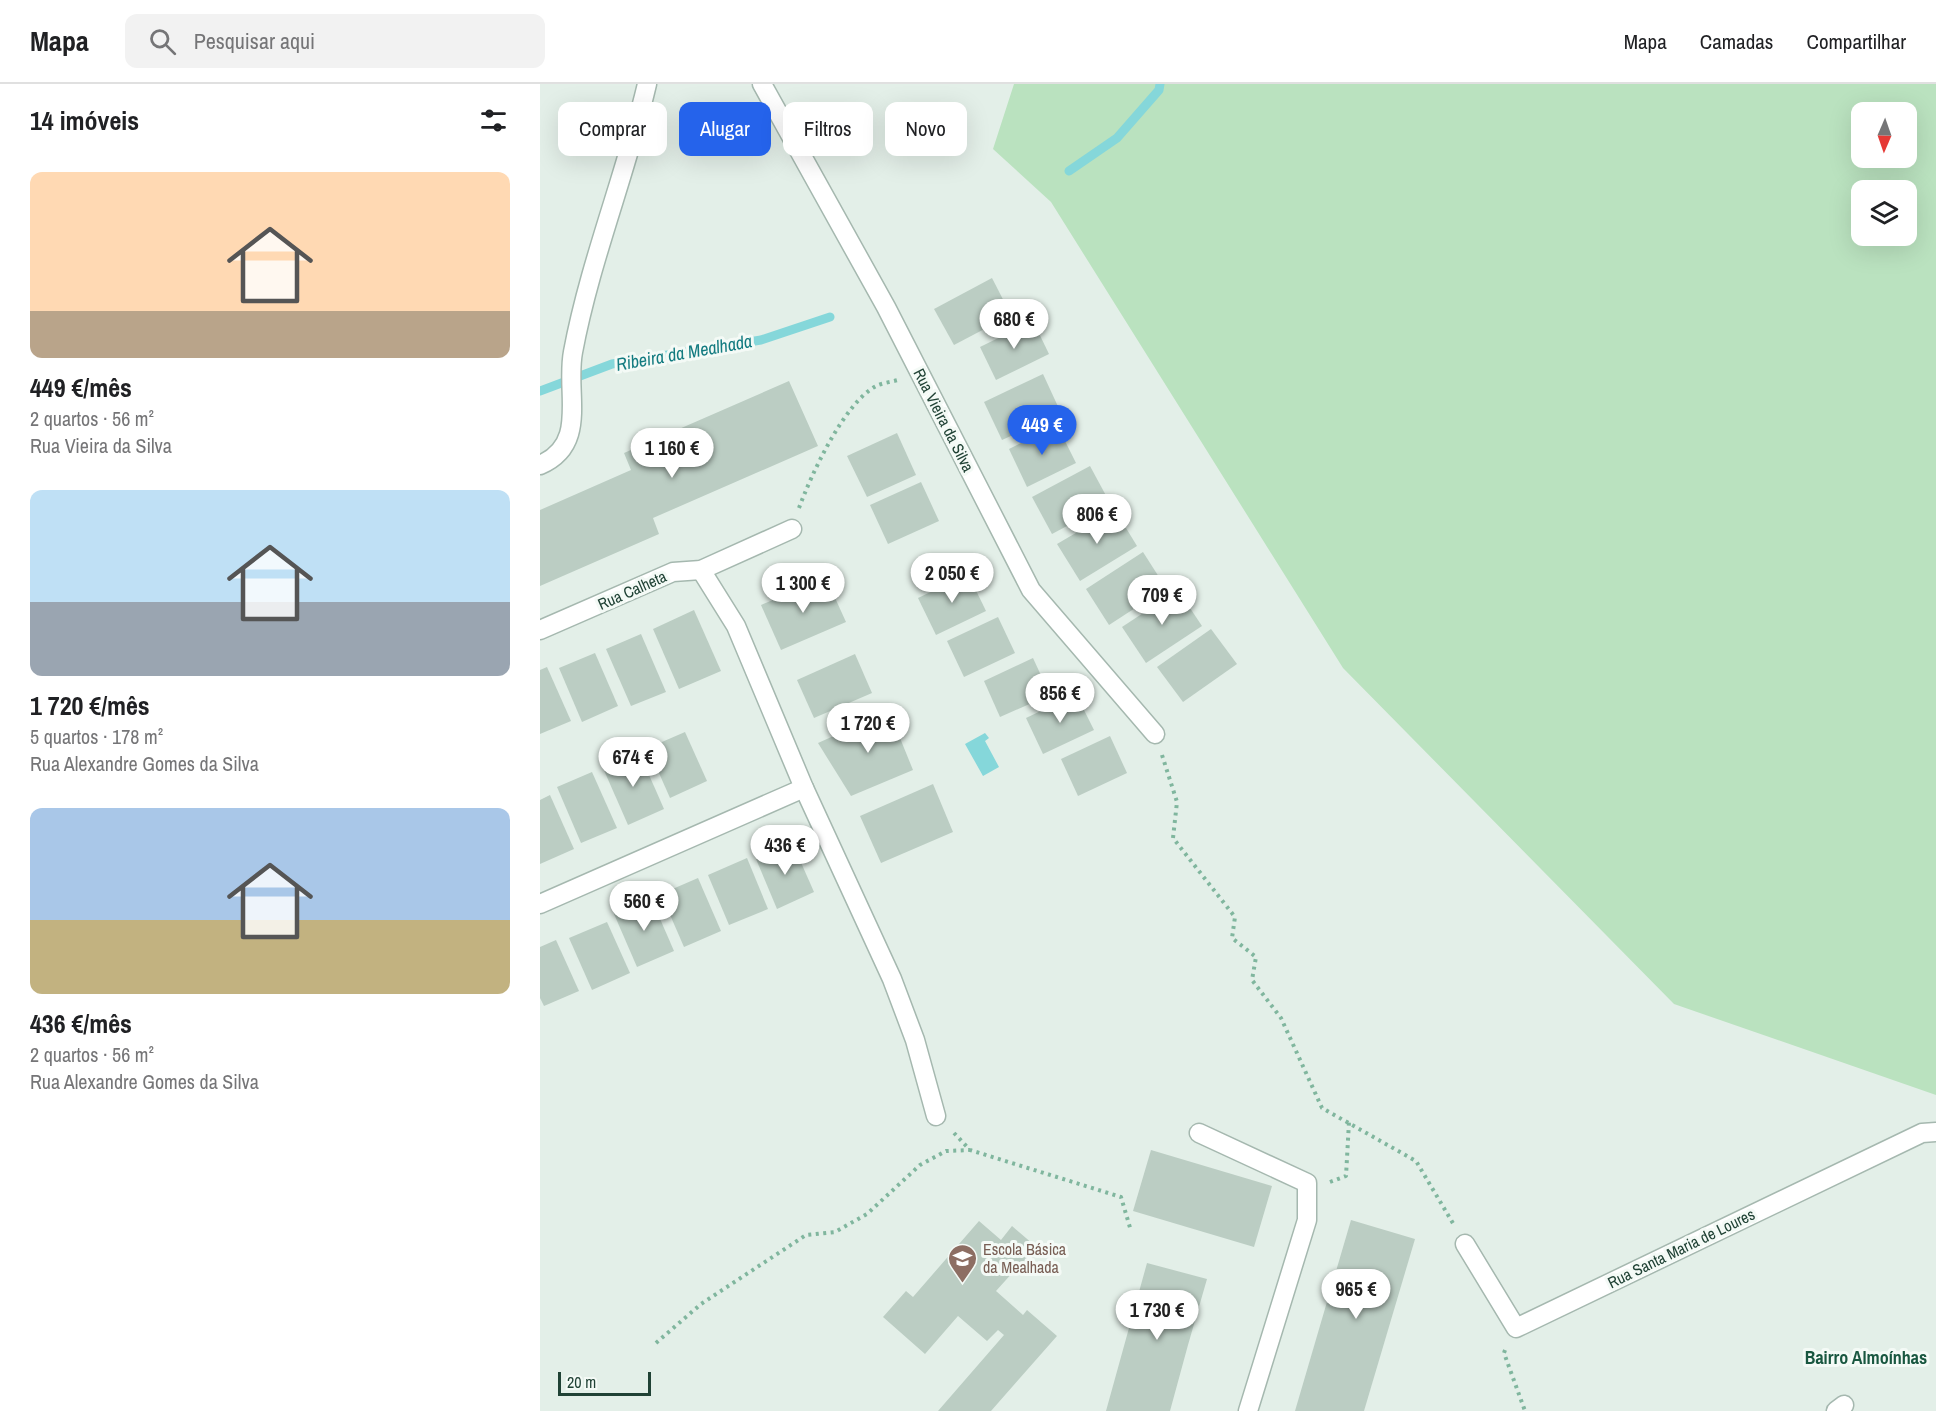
<!DOCTYPE html>
<html lang="pt">
<meta charset="utf-8">
<style>
:root{--surface:#fff;--page:#f2f2f2;--text:#202124;--muted:#757577;--line:#e0e0e0;--accent:#2563eb}
body{margin:0;font-family:"Archivo Narrow",sans-serif;background:var(--page);color:var(--text);height:100vh;display:flex;flex-direction:column;font-size:22px;white-space:nowrap}
*{box-sizing:border-box;margin:0}
p{font-size:20px;color:var(--muted)}
.icon{flex:none;width:33px;height:33px;fill:none;stroke:currentColor;stroke-width:2;stroke-linecap:round;stroke-linejoin:round}
.map{position:relative;flex:1;overflow:hidden}
.sheet{display:flex;flex-direction:column;background:var(--surface);width:540px}
.sheet>*{flex:none}
.top-card{position:absolute;left:18px;top:18px;width:570px;height:54px;display:flex;gap:12px}
.needle{width:39px;rotate:182deg}
.buttons{position:absolute;left:1311px;top:18px;display:grid;gap:12px}
.buttons a{display:grid;place-items:center;width:66px;height:66px;border-radius:12px;background:var(--surface);box-shadow:0 6px 24px #0002;font-size:30px}
.scale{position:absolute;left:18px;bottom:15px;width:93px;box-sizing:border-box;padding-left:6px;border:3px solid #204235;border-top:0;font-size:16px;line-height:21px;white-space:nowrap;color:#204235;-webkit-text-stroke:4px #f4faf6;paint-order:stroke}
.price{position:absolute;translate:-50% -51px;padding:0 14px;border-radius:21px;background:#fff;color:#222;font-size:20px;line-height:39px;filter:drop-shadow(0 2px 3px #0008)}
.price::after{content:'';position:absolute;left:50%;top:36px;width:18px;height:14px;margin-left:-9px;background:inherit;clip-path:polygon(0 0,100% 0,50% 100%)}
.price.selected{background:var(--accent);color:#fff}
ul{padding:0;list-style:none}
li{display:grid;align-content:center;gap:12px;height:318px;padding:0 30px}
li span{display:grid;place-items:center;height:186px;border-radius:12px;color:#555}
li>.icon{margin-inline-start:auto}
span .icon{width:108px;height:108px;fill:#fffc;stroke-width:1}
li b{font-size:26px}
h2{display:flex;justify-content:space-between;align-items:center;height:72px;padding:0 30px;font-size:26px}
.tag{padding:0 21px;border-radius:12px;background:var(--surface);box-shadow:0 6px 24px #0002;font-size:21px;line-height:54px}
.tag.selected{background:var(--accent);color:#fff}
header{display:flex;align-items:center;gap:36px;box-sizing:border-box;height:84px;padding:0 30px;background:var(--surface);border-bottom:2px solid var(--line)}
header strong{font-size:28px}
nav{display:flex;gap:33px;margin-inline-start:auto;font-size:21px}
.search{width:420px;height:54px;background:var(--page);display:flex;align-items:center;gap:15px;box-sizing:border-box;padding:0 21px;border-radius:12px;color:var(--muted);font-size:22px}
main{display:flex;flex:1;min-height:0}
.map>svg:first-child{display:block}
.green{fill:#bae2bf;fill-rule:evenodd}
.water{fill:#85d7da}
.lines{fill:none;stroke-linecap:round;stroke-linejoin:round}
.stream{stroke:#85d7da;stroke-width:9}
.building{fill:#bbcdc3}
.minor-casing{stroke:#a5b8af;stroke-width:21}
.tertiary-casing{stroke:#a5b8af;stroke-width:21}
.path{stroke:#80b69e;stroke-width:4;stroke-dasharray:3 4.5;stroke-linecap:butt}
.minor{stroke:#fff;stroke-width:18}
.tertiary{stroke:#fff;stroke-width:18}
.labels{text-anchor:middle;stroke-width:6;stroke-linejoin:round;paint-order:stroke}
.street-label{font-size:16px;fill:#204235;stroke:#f4faf6}
.education-label{font-size:16px;fill:#785e54;stroke:#f4faf6;text-anchor:start}
.water-label{font-size:18px;font-style:italic;fill:#137b80;stroke:#f4faf6}
.neighbourhood-label{font-size:18px;font-weight:bold;fill:#195740;stroke:#f4faf6}
</style>
<header>
<strong>Mapa</strong>
<div class="search"><svg class="icon" aria-label="search" viewBox="0 0 24 24"><circle cx="10" cy="10" r="6"/><path d="M15 15l6 6"/></svg>Pesquisar aqui</div>
<nav><a>Mapa</a><a>Camadas</a><a>Compartilhar</a></nav>
</header>
<main>
<section class="sheet">
<h2>14 imóveis<svg class="icon" aria-label="filters" viewBox="0 0 24 24"><path d="M4 7h16M4 17h16"/><circle cx="9" cy="7" r="2"/><circle cx="15" cy="17" r="2"/></svg></h2>
<ul>
<li><span style="background:linear-gradient(#ffd9b3 75%,#b9a48a 0)"><svg class="icon" aria-label="home" viewBox="0 0 24 24"><path d="M3 11l9-7 9 7M6 9v11h12V9"/></svg></span><div><b>449 €/mês</b><p>2 quartos · 56 m²</p><p>Rua Vieira da Silva</p></div></li>
<li><span style="background:linear-gradient(#bfe0f5 60%,#9aa5b1 0)"><svg class="icon" aria-label="home" viewBox="0 0 24 24"><path d="M3 11l9-7 9 7M6 9v11h12V9"/></svg></span><div><b>1 720 €/mês</b><p>5 quartos · 178 m²</p><p>Rua Alexandre Gomes da Silva</p></div></li>
<li><span style="background:linear-gradient(#a9c7e8 60%,#c2b280 0)"><svg class="icon" aria-label="home" viewBox="0 0 24 24"><path d="M3 11l9-7 9 7M6 9v11h12V9"/></svg></span><div><b>436 €/mês</b><p>2 quartos · 56 m²</p><p>Rua Alexandre Gomes da Silva</p></div></li>
</ul>
</section>
<div class="map">
<svg width="1396" height="1327" viewBox="0 0 1396 1327">
<rect width="100%" height="100%" fill="#e3efe8"/>
<path class="green" d="M 474,0 L 1396,0 L 1396,1011 L 1134,920 L 803,584 L 511,118 L 453,65 ZM 1322,28 L 1366,28 L 1366,74 L 1322,74 ZM 1322,106 L 1366,106 L 1366,152 L 1322,152 Z"/>
<path class="water" d="M 445,649 L 449,654 L 445,657 L 459,683 L 443,692 L 425,660 Z"/>
<g class="lines">
<g class="stream">
<path d="M 529,87 L 577,54 L 619,6 L 620,0"/>
<path d="M 0,307 L 72,280 L 221,256 L 290,233"/>
</g>
</g>
<g class="building">
<path d="M 452,194 L 471,231 L 414,261 L 394,225 Z"/>
<path d="M 493,237 L 509,270 L 456,296 L 440,263 Z"/>
<path d="M 503,290 L 521,329 L 462,356 L 444,318 Z"/>
<path d="M 249,297 L 278,362 L 113,434 L 119,450 L 0,502 L 0,426 L 91,386 L 84,369 Z"/>
<path d="M 517,341 L 536,379 L 487,403 L 469,365 Z"/>
<path d="M 357,349 L 376,391 L 327,413 L 307,372 Z"/>
<path d="M 550,382 L 570,419 L 512,450 L 492,413 Z"/>
<path d="M 381,398 L 399,437 L 348,460 L 330,421 Z"/>
<path d="M 575,426 L 597,462 L 540,497 L 517,460 Z"/>
<path d="M 603,468 L 626,504 L 569,541 L 546,505 Z"/>
<path d="M 428,490 L 446,527 L 396,551 L 378,514 Z"/>
<path d="M 286,494 L 306,538 L 241,566 L 221,521 Z"/>
<path d="M 638,506 L 662,542 L 606,579 L 582,543 Z"/>
<path d="M 154,526 L 181,587 L 139,605 L 113,545 Z"/>
<path d="M 458,533 L 475,569 L 424,593 L 407,557 Z"/>
<path d="M 671,545 L 697,580 L 643,618 L 617,583 Z"/>
<path d="M 101,550 L 126,608 L 91,622 L 66,565 Z"/>
<path d="M 55,569 L 78,622 L 42,638 L 19,584 Z"/>
<path d="M 315,570 L 332,609 L 274,634 L 257,596 Z"/>
<path d="M 493,574 L 510,611 L 460,633 L 444,597 Z"/>
<path d="M 7,583 L 31,637 L 0,650 L 0,586 Z"/>
<path d="M 536,610 L 554,646 L 503,670 L 486,634 Z"/>
<path d="M 349,627 L 373,686 L 311,712 L 278,659 Z"/>
<path d="M 145,648 L 167,697 L 130,714 L 108,664 Z"/>
<path d="M 570,652 L 587,689 L 538,712 L 521,675 Z"/>
<path d="M 99,668 L 124,725 L 88,741 L 63,684 Z"/>
<path d="M 52,688 L 77,744 L 41,759 L 17,703 Z"/>
<path d="M 393,700 L 413,748 L 341,779 L 320,732 Z"/>
<path d="M 10,711 L 34,765 L 0,780 L 0,716 Z"/>
<path d="M 252,758 L 274,808 L 237,825 L 216,775 Z"/>
<path d="M 207,774 L 228,825 L 189,841 L 168,791 Z"/>
<path d="M 158,794 L 181,847 L 144,863 L 121,810 Z"/>
<path d="M 111,814 L 134,867 L 97,883 L 74,830 Z"/>
<path d="M 67,838 L 90,889 L 52,906 L 29,854 Z"/>
<path d="M 16,856 L 39,907 L 4,922 L 0,914 L 0,863 Z"/>
<path d="M 611,1066 L 732,1102 L 714,1163 L 593,1127 Z"/>
<path d="M 811,1136 L 875,1155 L 824,1327 L 755,1327 Z"/>
<path d="M 439,1137 L 461,1156 L 472,1142 L 500,1166 L 478,1191 L 474,1187 L 456,1207 L 483,1231 L 487,1226 L 517,1252 L 451,1327 L 398,1327 L 464,1251 L 458,1246 L 447,1257 L 418,1232 L 385,1270 L 343,1233 L 366,1207 L 373,1213 Z"/>
<path d="M 607,1179 L 667,1195 L 648,1261 L 630,1327 L 566,1327 Z"/>
</g>
<g class="lines">
<defs>
<g id="minor">
<path d="M 222,0 L 346,223 L 491,506 L 615,650"/>
<path d="M 161,486 L 196,542 L 264,704 L 352,895 L 375,956 L 396,1032"/>
<path d="M 0,546 L 133,488 L 161,486 L 252,445"/>
<path d="M 0,820 L 264,704"/>
<path d="M 659,1049 L 767,1099 L 767,1136 L 708,1327"/>
<path d="M 925,1160 L 976,1244 L 1382,1049 L 1396,1048"/>
<path d="M 1296,1327 L 1304,1321"/>
</g>
<path id="tertiary" d="M 0,381 C 49,360 25,309 33,268 C 50,177 86,90 107,0"/>
</defs>
<use href="#minor" class="minor-casing"/>
<use href="#tertiary" class="tertiary-casing"/>
<g class="path">
<path d="M 259,424 C 271,391 304,319 336,302 C 342,299 351,298 358,296"/>
<path d="M 622,671 L 637,718 L 633,754 L 695,833 L 692,854 L 716,873 L 712,896 L 741,934 L 782,1024 L 876,1077 L 914,1141"/>
<path d="M 414,1049 L 430,1066 L 581,1113 L 591,1147"/>
<path d="M 790,1098 L 806,1092 L 809,1038"/>
<path d="M 116,1259 L 161,1220 L 266,1151 L 295,1148 L 327,1130 L 380,1081 L 406,1067 L 430,1066"/>
<path d="M 965,1266 L 964,1269 L 985,1327"/>
</g>
<use href="#minor" class="minor"/>
<use href="#tertiary" class="tertiary"/>
</g>
<defs>
<symbol id="school-pin" viewBox="-11 -11 22 30"><path d="M0 17L-7.5 6A9.5 9.5 0 1 1 7.5 6Z" fill="#8d6e63" stroke="#f4faf6"/><path d="M0-5L7-2L0 1L-7-2ZM-4 1L0 2.5L4 1V4Q0 6-4 4Z" fill="#fff"/></symbol>
</defs>
<g fill-rule="evenodd">
<use href="#school-pin" x="406" y="1158" width="33" height="45"/>
</g>
<g class="labels">
<g class="street-label">
<text transform="translate(404 336) rotate(63)" y="6">Rua Vieira da Silva</text>
<text transform="translate(92 506) rotate(-24)" y="6">Rua Calheta</text>
<text transform="translate(1141 1164) rotate(-26)" y="6">Rua Santa Maria de Loures</text>
</g>
<g class="education-label">
<text x="443" y="1171">Escola Básica<tspan x="443" dy="18">da Mealhada</tspan></text>
</g>
<g class="water-label">
<text transform="translate(144 269) rotate(-10)" y="6">Ribeira da Mealhada</text>
</g>
<g class="neighbourhood-label">
<text x="1326" y="1280">Bairro Almoínhas</text>
</g>
</g>
</svg>
<div class="buttons">
<a><svg class="needle" viewBox="-14 -14 28 28"><path d="M0-13l5 13h-10z" fill="#e53935"/><path d="M0 13l5-13h-10z" fill="#757577"/></svg></a>
<a><svg class="icon" aria-label="layers" viewBox="0 0 24 24"><path d="M12 4l9 5-9 5-9-5zM3 14l9 5 9-5"/></svg></a>
</div>
<div class="scale">20 m</div>
<b class="price" style="left:474px;top:266px">680 €</b>
<b class="price selected" style="left:502px;top:372px">449 €</b>
<b class="price" style="left:132px;top:395px">1 160 €</b>
<b class="price" style="left:557px;top:461px">806 €</b>
<b class="price" style="left:412px;top:520px">2 050 €</b>
<b class="price" style="left:263px;top:530px">1 300 €</b>
<b class="price" style="left:622px;top:542px">709 €</b>
<b class="price" style="left:520px;top:640px">856 €</b>
<b class="price" style="left:328px;top:670px">1 720 €</b>
<b class="price" style="left:93px;top:704px">674 €</b>
<b class="price" style="left:245px;top:792px">436 €</b>
<b class="price" style="left:104px;top:848px">560 €</b>
<b class="price" style="left:816px;top:1236px">965 €</b>
<b class="price" style="left:617px;top:1257px">1 730 €</b>
<div class="top-card">
<a class="tag">Comprar</a>
<a class="tag selected">Alugar</a>
<a class="tag">Filtros</a>
<a class="tag">Novo</a>
</div>
</div>
</main>
